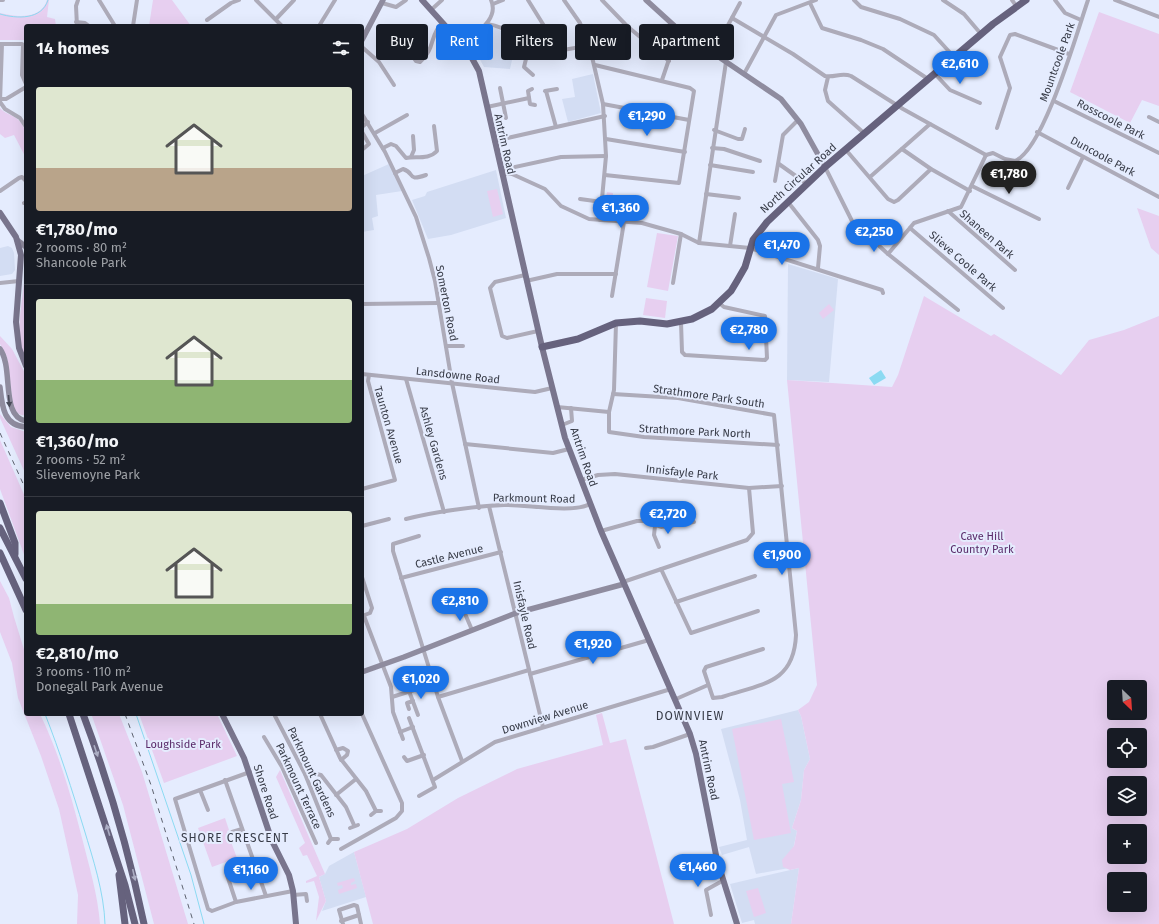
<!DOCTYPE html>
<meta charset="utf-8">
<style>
:root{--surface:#171b24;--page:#20242c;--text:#f1f3f6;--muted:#9ea1a6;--line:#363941;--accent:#1a73e8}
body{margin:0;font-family:"Fira Sans",sans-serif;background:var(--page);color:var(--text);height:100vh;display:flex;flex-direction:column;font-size:15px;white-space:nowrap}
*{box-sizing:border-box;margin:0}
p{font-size:13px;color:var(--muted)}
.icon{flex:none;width:22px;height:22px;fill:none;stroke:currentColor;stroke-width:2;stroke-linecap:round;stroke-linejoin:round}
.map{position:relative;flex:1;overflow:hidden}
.details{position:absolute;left:24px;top:24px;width:340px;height:692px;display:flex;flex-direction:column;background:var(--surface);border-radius:4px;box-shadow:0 4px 16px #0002}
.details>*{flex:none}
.top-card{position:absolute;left:376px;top:24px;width:380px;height:36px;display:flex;gap:8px}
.needle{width:26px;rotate:155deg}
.fabs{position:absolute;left:1107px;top:680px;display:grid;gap:8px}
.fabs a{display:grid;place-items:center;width:40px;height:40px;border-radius:4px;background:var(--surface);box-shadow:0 4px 16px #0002;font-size:20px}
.price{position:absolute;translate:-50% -34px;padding:0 9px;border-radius:14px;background:var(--accent);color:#fff;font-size:13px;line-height:26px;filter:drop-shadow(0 1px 2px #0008)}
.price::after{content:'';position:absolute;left:50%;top:24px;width:12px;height:9px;margin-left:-6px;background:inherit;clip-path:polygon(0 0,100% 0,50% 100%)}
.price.active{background:#222;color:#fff}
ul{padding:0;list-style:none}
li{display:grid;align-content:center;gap:8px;height:212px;padding:0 12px}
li+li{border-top:1px solid var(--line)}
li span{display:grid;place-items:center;height:124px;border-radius:4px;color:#555}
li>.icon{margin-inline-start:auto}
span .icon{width:72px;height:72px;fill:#fffc;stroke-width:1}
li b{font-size:17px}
h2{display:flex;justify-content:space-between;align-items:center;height:48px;padding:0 12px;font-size:17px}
.chip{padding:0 14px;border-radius:4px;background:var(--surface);box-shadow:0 4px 16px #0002;font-size:14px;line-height:36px}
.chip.active{background:var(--accent);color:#fff}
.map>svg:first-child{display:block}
.built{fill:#d3ddf3}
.green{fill:#e7cff0;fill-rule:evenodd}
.water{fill:#8bdaf2}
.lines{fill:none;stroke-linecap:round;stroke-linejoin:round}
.stream{stroke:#8bdaf2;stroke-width:1}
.street{stroke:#adabb9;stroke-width:4}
.secondary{stroke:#8f8c9f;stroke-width:5.5}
.primary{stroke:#79758d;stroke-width:6}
.highway{stroke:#66627d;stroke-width:7}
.rail{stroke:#5d626f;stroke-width:1;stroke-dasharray:5 5;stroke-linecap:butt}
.oneway{fill:#494b59}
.oneway2{fill:#acaec4}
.labels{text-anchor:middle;stroke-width:4;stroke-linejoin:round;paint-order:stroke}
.street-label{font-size:11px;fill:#373b47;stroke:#e5ecfe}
.park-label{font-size:11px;fill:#5a2b6a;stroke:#e5ecfe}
.neighbourhood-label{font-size:12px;letter-spacing:1px;fill:#373b47;stroke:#e5ecfe}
</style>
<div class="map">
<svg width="1159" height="924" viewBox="0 0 1159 924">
<rect width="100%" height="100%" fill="#e5ecfe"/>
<g class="built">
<path d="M 487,28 L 496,28 L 515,39 L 516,42 L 510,69 L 484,67 L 476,52 L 474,51 L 467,43 Z"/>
<path d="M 593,74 L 601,113 L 568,122 L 562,99 L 575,97 L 572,79 Z"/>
<path d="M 389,164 L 402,191 L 376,195 L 378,216 L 372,218 L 374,230 L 362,232 L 362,176 Z"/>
<path d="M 496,170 L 506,218 L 451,235 L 428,239 L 412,200 L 425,196 L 427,192 Z"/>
<path d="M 8,246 L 12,248 L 14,253 L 15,270 L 12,274 L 0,276 L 0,248 Z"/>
<path d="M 788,264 L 838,279 L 829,382 L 787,380 Z"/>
<path d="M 798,710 L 801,716 L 810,759 L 804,770 L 801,800 L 792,828 L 797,831 L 789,868 L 756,874 L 749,847 L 722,855 L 719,847 L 747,840 L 740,800 L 721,729 Z"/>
<path d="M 354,852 L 366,897 L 322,911 L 326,901 L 319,877 L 325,874 L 329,866 Z"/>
<path d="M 799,868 L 791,924 L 755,924 L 754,920 L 742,923 L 730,884 Z"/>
</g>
<g class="green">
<path d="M 47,0 L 49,0 L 47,17 L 55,19 L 56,26 L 26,26 L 26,40 L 0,40 L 0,13 C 16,17 41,20 47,0 Z"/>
<path d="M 153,0 L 172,0 L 191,26 L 149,26 Z"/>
<path d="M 1099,12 L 1159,34 L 1159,106 L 1142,100 L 1130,123 L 1070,92 Z"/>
<path d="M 0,108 C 5,114 11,114 16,118 C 29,127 26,144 26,158 L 14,135 L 5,138 L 0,134 Z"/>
<path d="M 497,189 L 503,214 L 493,217 L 487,191 Z"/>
<path d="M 607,192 L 613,193 L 611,212 L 616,213 L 618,219 L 604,218 Z"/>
<path d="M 1137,208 L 1159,216 L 1159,255 L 1151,248 Z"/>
<path d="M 619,209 L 630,210 L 628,219 L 620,219 L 618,214 Z"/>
<path d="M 657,233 L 678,236 L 668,291 L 647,287 Z"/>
<path d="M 26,276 L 26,359 C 14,338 22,305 24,283 Z"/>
<path d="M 924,296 L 991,336 L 994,334 L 1061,375 L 1089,340 L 1124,330 L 1159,316 L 1159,924 L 791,924 L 799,868 L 790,870 L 783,867 L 782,860 L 794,846 L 797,831 L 792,828 L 801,800 L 804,770 L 810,759 L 801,716 L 798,710 L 809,702 L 817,685 L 787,380 L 892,387 L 898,375 ZM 1114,687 L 1140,687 L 1140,713 L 1114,713 ZM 1114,735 L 1140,735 L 1140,761 L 1114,761 ZM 1114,783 L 1140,783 L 1140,809 L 1114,809 ZM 1114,831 L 1140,831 L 1140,857 L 1114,857 ZM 1114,879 L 1140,879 L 1140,905 L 1114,905 Z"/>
<path d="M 646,298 L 667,301 L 665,318 L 643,315 Z"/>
<path d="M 829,304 L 834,310 L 823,319 L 819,313 Z"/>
<path d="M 0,336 L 12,349 L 26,375 L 26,415 C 19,416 16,412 13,406 L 7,357 L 0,344 Z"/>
<path d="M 0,414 L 11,427 L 26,432 L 26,475 L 0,418 Z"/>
<path d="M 0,440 L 26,499 L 26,560 L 0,489 Z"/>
<path d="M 0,581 L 9,598 L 14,617 L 26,656 L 26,714 L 40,714 C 59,753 71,795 82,838 C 89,866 98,895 100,924 L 77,924 L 78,895 L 59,809 L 41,756 L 18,698 L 12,663 L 0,632 Z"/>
<path d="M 602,713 L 610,743 L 626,739 L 674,924 L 373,924 L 354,852 L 407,829 L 458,798 L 517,769 L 603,745 L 596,715 Z"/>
<path d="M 95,714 L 119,714 L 142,772 L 188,924 L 154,924 L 123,805 L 92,716 Z"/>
<path d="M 139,714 L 217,714 L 237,756 L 164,783 Z"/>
<path d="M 781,719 L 794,782 L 782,784 L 791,833 L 754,840 L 732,729 Z"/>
<path d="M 280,770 L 325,874 L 319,877 L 326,901 L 316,921 L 319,897 L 314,881 L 306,883 L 306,881 L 317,876 L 307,855 L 303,856 L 299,848 L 305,843 L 276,777 Z"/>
<path d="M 225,818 L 229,830 L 227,831 L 237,858 L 212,867 L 198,828 Z"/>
<path d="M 354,878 L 355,881 L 351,883 L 351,885 L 356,884 L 357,888 L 339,894 L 338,890 L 343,888 L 342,885 L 338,886 L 337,883 Z"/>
<path d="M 758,888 L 766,913 L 754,917 L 746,891 Z"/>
</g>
<path class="water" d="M 881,370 L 886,378 L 874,385 L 869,378 Z"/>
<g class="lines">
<g class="stream">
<path d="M 0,14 C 17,19 42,20 48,0"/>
<path d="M 45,714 C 60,752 72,790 84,829 C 93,859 104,892 105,924"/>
<path d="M 136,714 L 191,875 L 204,924"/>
</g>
<g class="street">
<path d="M 0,0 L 3,0"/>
<path d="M 99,0 L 115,26"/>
<path d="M 256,0 L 282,26"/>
<path d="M 528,0 L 559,50"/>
<path d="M 564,0 L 580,23 L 589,44 L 603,104 L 606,156 L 600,220"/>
<path d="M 602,0 L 627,26 L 669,61"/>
<path d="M 854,0 L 861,7 L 900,19 L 934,35 L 954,57"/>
<path d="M 943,0 L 964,14 L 981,34"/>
<path d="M 1012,0 L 1017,7"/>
<path d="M 1055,0 L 1065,13 L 1081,20"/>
<path d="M 1115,0 L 1159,17"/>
<path d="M 382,3 L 396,7 L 406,0"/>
<path d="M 810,3 L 822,28 L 861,40 L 883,49 L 928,79"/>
<path d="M 493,4 L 503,0"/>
<path d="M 431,10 L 442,0"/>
<path d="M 732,18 L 793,54 L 825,76 C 835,78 841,72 851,76 L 903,109 L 986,155"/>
<path d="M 276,19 L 294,0"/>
<path d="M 207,20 L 231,3 L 239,0"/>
<path d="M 76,22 L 85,23 L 89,26"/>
<path d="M 487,24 C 506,27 512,35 529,42 C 559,55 576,50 605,37 C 612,33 620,30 627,26"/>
<path d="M 77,26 L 76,6 L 78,0"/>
<path d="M 133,26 L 137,0"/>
<path d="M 319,26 L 335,0"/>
<path d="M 400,39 L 416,61 L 420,62 C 436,48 429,36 442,23"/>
<path d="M 403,42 L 409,40"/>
<path d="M 530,43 L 524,67 L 533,75"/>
<path d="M 0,44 L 22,44 L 23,45 L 22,75 L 26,84"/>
<path d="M 2,44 L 0,102 L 5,109 L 20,118 L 26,127"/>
<path d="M 462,45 C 474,34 500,20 491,0"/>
<path d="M 362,47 L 379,62 L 394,85"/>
<path d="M 713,53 L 740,3"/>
<path d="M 595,65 L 690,88 L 694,91 L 679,183 L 605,175"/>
<path d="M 744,74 L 776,15 L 816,0"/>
<path d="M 935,74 L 950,90 L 980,103"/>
<path d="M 828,77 L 825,90 L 828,101 L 865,134"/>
<path d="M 662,80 L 679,30"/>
<path d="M 500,88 L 506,118"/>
<path d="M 532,89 L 528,91 L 530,104 L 535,105"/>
<path d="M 545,91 L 557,89"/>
<path d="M 546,91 L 556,127"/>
<path d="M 0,99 L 6,99 L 26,87"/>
<path d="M 1054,101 L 1159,153"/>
<path d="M 603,104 L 689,120"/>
<path d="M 487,107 L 529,98"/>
<path d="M 362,114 L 385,152 L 416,217 L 429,258 L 435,281 L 452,383 L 479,508"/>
<path d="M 1149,117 L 1159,122"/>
<path d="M 362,127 L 368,122"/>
<path d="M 997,128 L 1010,88 L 1000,57 L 1010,35 L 1015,34 L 1069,54"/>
<path d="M 714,130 L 738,139 L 742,139 L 745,129"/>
<path d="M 362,132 L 369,144 L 363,149"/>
<path d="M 1037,132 L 1159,197"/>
<path d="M 375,133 L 407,115"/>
<path d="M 606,139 L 685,152"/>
<path d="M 494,141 L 605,116"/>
<path d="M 383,148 L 391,144 L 396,146 L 406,158 C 416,156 429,160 437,151 L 434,126"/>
<path d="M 712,148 L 724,149 L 760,161"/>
<path d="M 902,149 L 931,169 L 970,191"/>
<path d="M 846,150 L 888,199 L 894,202 L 898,200 L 931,169"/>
<path d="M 986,155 L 993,153 L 1005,159 L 1015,161 C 1044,149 1077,32 1088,0"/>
<path d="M 411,157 L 414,150 L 413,136"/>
<path d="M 779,164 L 807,184"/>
<path d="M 710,165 L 753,172"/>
<path d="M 825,167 L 852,221 L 888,254 L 958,310"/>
<path d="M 501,170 L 561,157 L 606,156"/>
<path d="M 395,173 L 403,169 C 416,173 406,182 426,175"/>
<path d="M 502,174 L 512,174 L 545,189 L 561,206 L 589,219 L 642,223 L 681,234 L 699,243 L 750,248 L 882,290 L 883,293"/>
<path d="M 870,177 L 930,124"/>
<path d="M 775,181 L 783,135 L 798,120"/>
<path d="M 972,186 L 1039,219"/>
<path d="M 1068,188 L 1083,157"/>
<path d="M 0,191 L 19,178 L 22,177 L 26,181"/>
<path d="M 706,194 L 739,198"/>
<path d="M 580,199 L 602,202"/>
<path d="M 788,202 L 818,240 L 820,246 L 818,268"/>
<path d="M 24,203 L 26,202"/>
<path d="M 948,211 L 1015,270"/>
<path d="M 910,228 L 1003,308"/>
<path d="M 699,243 L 726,62"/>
<path d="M 730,246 L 735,214"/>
<path d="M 888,254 L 914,223 L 961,207 L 986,155"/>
<path d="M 525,275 L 495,282 L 490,288 L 502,336 L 507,338 L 538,331"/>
<path d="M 526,281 L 557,274 L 616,274"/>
<path d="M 0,283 L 19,281"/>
<path d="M 673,283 L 681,234"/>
<path d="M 612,296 L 624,222"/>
<path d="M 362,304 L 438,303"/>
<path d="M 681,322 L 682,352 L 685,355 L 765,360 L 767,358 L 765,316 L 724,307 L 719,303"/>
<path d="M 616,323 L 614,390 L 609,412 L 609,432 L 644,437 L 778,445"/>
<path d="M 447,346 L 463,346"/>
<path d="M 362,374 L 525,391 L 535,392 L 552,388"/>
<path d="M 406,379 L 444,512"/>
<path d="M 613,394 L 678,398 L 774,415 L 796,635 C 794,684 761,684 722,697 L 713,698 L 704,671 L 706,667 L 763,649"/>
<path d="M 557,407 L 609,412"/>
<path d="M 562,425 L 572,421 L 571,408"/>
<path d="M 465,444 L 553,453 L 569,449"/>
<path d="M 581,480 L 598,475 L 615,474 L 749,488 L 782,486"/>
<path d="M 362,489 L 395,480 L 368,381 L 369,375"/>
<path d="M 489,506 L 543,727"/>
<path d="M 406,519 C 433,512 476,506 504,505 C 525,504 572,514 590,504"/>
<path d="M 362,526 L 389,519"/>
<path d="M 655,526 L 654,535 L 659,547"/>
<path d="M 601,531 L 637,521 L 645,521 L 661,527 L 694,522"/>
<path d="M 419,536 L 393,544 L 393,551 L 438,697 L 462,761"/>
<path d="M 661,569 L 691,633 L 758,611"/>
<path d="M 362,577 L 372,608 L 370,613 L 362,616"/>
<path d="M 401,578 L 501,552"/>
<path d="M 623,582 L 747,540 L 753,533 L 749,488"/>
<path d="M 676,602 L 755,576"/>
<path d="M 463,609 L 472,630"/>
<path d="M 364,616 L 391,687 L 393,712 L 403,739"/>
<path d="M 530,674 L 649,640"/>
<path d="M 409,691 L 418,715"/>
<path d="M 392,697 L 414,690"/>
<path d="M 438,697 L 529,670"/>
<path d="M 676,699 L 708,685"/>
<path d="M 409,709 L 407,703 L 413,701"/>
<path d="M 274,714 L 305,774 L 331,839"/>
<path d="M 320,714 L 340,758 L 366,791 L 376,811"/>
<path d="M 409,718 L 435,787 L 419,796"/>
<path d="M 400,732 L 413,727"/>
<path d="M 264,737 L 282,767 L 316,843"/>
<path d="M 646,748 L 653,747 L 690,734"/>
<path d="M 336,750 L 343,748 L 348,751 L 347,755 L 341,760"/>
<path d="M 404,757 L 407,761 L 424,755"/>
<path d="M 250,772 L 175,799 L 208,909 L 212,911 L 236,902 L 293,891"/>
<path d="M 305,774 L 311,773 L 321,775 L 346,807 L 354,825"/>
<path d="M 225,780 L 266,896"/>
<path d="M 433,780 L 495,742 L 671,689"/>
<path d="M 200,790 L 208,810"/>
<path d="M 336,795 L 356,779"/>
<path d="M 371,815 L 376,811 L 381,811"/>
<path d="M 350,828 L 358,825"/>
<path d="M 232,832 L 242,829"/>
<path d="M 328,843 L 331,839 L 338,839"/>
<path d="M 341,849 L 396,818 L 402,811 L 402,803 L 362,714"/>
<path d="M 227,875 L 236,902"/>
<path d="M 293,895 L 306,894 L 307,901"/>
<path d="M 711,915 L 706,890 L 724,880"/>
<path d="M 341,921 L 359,915"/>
<path d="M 343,924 L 339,910 L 354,905 L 357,906 L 361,924"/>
</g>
<g class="secondary">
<path d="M 646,0 L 679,30 L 781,99 L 801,124 L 825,167"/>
<path d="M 362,40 L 383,0"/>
<path d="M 17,240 L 26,247"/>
<path d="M 0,349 C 14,368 0,417 26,421"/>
<path d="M 0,387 C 2,405 3,426 26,427"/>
<path d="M 362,672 L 404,657 L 516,613 L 624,584"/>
</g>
<g class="primary">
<path d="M 422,0 L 468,51 L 479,71 L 542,347 L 565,438 L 601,531 L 690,734 L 696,754 L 717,860 L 737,924"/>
<path d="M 0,213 L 16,237 L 21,255 L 16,322 L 19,348 L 26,366"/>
<path d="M 222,714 L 244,758 L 272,841 L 289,875 L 293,891 L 296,924"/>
</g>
<g class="highway">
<path d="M 542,347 L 578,339 L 616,323 L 640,321 L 667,324 L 692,319 L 712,309 L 731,291 L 737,281 L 745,267 L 753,240 L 767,222 L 825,167 L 993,24 L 1026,0"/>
<path d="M 0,503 L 15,543 L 15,554"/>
<path d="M 0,528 L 26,579"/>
<path d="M 0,553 L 26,610"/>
<path d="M 69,714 L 125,885 L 135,924"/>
<path d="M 83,714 C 109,783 129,852 144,924"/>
<path d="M 119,875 L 125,924"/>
</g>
<g class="rail">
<path d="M 0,433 L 26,490"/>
<path d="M 125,714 L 151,785 L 194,924"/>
</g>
</g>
<defs><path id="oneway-solid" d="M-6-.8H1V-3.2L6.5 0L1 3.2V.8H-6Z"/></defs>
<use class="oneway" href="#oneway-solid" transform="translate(9 401) rotate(85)"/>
<g class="oneway2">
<use href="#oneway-solid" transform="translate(96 751) rotate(71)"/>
<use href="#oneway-solid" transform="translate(108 830) rotate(-107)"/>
<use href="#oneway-solid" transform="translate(134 875) rotate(77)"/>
</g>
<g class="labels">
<g class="street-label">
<text transform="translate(1057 62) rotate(-70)" y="4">Mountcoole Park</text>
<text transform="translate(1111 119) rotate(27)" y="4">Rosscoole Park</text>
<text transform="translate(505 144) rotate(77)" y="4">Antrim Road</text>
<text transform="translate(1103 156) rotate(28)" y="4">Duncoole Park</text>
<text transform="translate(798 178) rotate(-42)" y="4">North Circular Road</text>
<text transform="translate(987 234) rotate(41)" y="4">Shaneen Park</text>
<text transform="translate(963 261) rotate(41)" y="4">Slieve Coole Park</text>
<text transform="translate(447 303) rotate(79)" y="4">Somerton Road</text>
<text transform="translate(458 375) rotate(6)" y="4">Lansdowne Road</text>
<text transform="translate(709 396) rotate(8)" y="4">Strathmore Park South</text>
<text transform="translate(389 425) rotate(74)" y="4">Taunton Avenue</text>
<text transform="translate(695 431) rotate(3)" y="4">Strathmore Park North</text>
<text transform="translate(434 443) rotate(74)" y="4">Ashley Gardens</text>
<text transform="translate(584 457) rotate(71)" y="4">Antrim Road</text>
<text transform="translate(682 472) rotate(6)" y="4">Innisfayle Park</text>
<text transform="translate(534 498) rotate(1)" y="4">Parkmount Road</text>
<text transform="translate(449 556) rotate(-14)" y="4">Castle Avenue</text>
<text transform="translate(525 615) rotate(77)" y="4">Inisfayle Road</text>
<text transform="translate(545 717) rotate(-17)" y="4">Downview Avenue</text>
<text transform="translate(709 770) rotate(78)" y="4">Antrim Road</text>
<text transform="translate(312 772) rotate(65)" y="4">Parkmount Gardens</text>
<text transform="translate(299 786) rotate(65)" y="4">Parkmount Terrace</text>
<text transform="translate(266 792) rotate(72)" y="4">Shore Road</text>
</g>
<g class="park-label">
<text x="982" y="540">Cave Hill<tspan x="982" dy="13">Country Park</tspan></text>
<text x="183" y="748">Loughside Park</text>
</g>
<g class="neighbourhood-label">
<text x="690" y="720">DOWNVIEW</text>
<text x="235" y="842">SHORE CRESCENT</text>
</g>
</g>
</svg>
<div class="fabs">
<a><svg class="needle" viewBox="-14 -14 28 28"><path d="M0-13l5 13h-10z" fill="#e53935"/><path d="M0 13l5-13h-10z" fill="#9ea1a6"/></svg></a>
<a><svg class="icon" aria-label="locate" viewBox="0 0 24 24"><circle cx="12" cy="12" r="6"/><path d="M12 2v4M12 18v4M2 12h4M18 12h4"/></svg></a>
<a><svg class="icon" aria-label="layers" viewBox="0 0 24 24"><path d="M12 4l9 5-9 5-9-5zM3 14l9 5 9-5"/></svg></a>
<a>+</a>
<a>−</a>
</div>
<b class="price" style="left:960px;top:85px">€2,610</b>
<b class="price" style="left:647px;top:137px">€1,290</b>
<b class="price active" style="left:1009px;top:195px">€1,780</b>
<b class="price" style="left:621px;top:229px">€1,360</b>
<b class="price" style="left:874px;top:253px">€2,250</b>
<b class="price" style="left:782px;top:266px">€1,470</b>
<b class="price" style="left:749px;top:351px">€2,780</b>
<b class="price" style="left:668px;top:535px">€2,720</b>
<b class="price" style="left:782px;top:576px">€1,900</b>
<b class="price" style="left:460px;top:622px">€2,810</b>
<b class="price" style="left:593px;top:665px">€1,920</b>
<b class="price" style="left:421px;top:700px">€1,020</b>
<b class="price" style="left:698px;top:888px">€1,460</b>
<b class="price" style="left:251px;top:891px">€1,160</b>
<div class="top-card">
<a class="chip">Buy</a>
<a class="chip active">Rent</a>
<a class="chip">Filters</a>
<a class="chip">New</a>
<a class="chip">Apartment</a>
</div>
<section class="details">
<h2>14 homes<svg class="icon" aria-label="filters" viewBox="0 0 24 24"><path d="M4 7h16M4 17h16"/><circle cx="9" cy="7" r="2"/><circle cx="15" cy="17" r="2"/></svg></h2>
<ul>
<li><span style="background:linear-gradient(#dfe7d0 65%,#b9a48a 0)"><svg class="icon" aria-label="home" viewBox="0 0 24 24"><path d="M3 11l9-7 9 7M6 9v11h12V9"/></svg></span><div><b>€1,780/mo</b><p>2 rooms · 80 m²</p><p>Shancoole Park</p></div></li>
<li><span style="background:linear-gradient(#dfe7d0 65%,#8fb573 0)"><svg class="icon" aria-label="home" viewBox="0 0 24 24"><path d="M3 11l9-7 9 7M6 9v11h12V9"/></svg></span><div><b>€1,360/mo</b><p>2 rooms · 52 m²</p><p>Slievemoyne Park</p></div></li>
<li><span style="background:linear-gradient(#dfe7d0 75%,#8fb573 0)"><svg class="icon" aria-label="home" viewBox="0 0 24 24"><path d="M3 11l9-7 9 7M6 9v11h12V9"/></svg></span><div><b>€2,810/mo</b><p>3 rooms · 110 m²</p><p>Donegall Park Avenue</p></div></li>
</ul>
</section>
</div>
